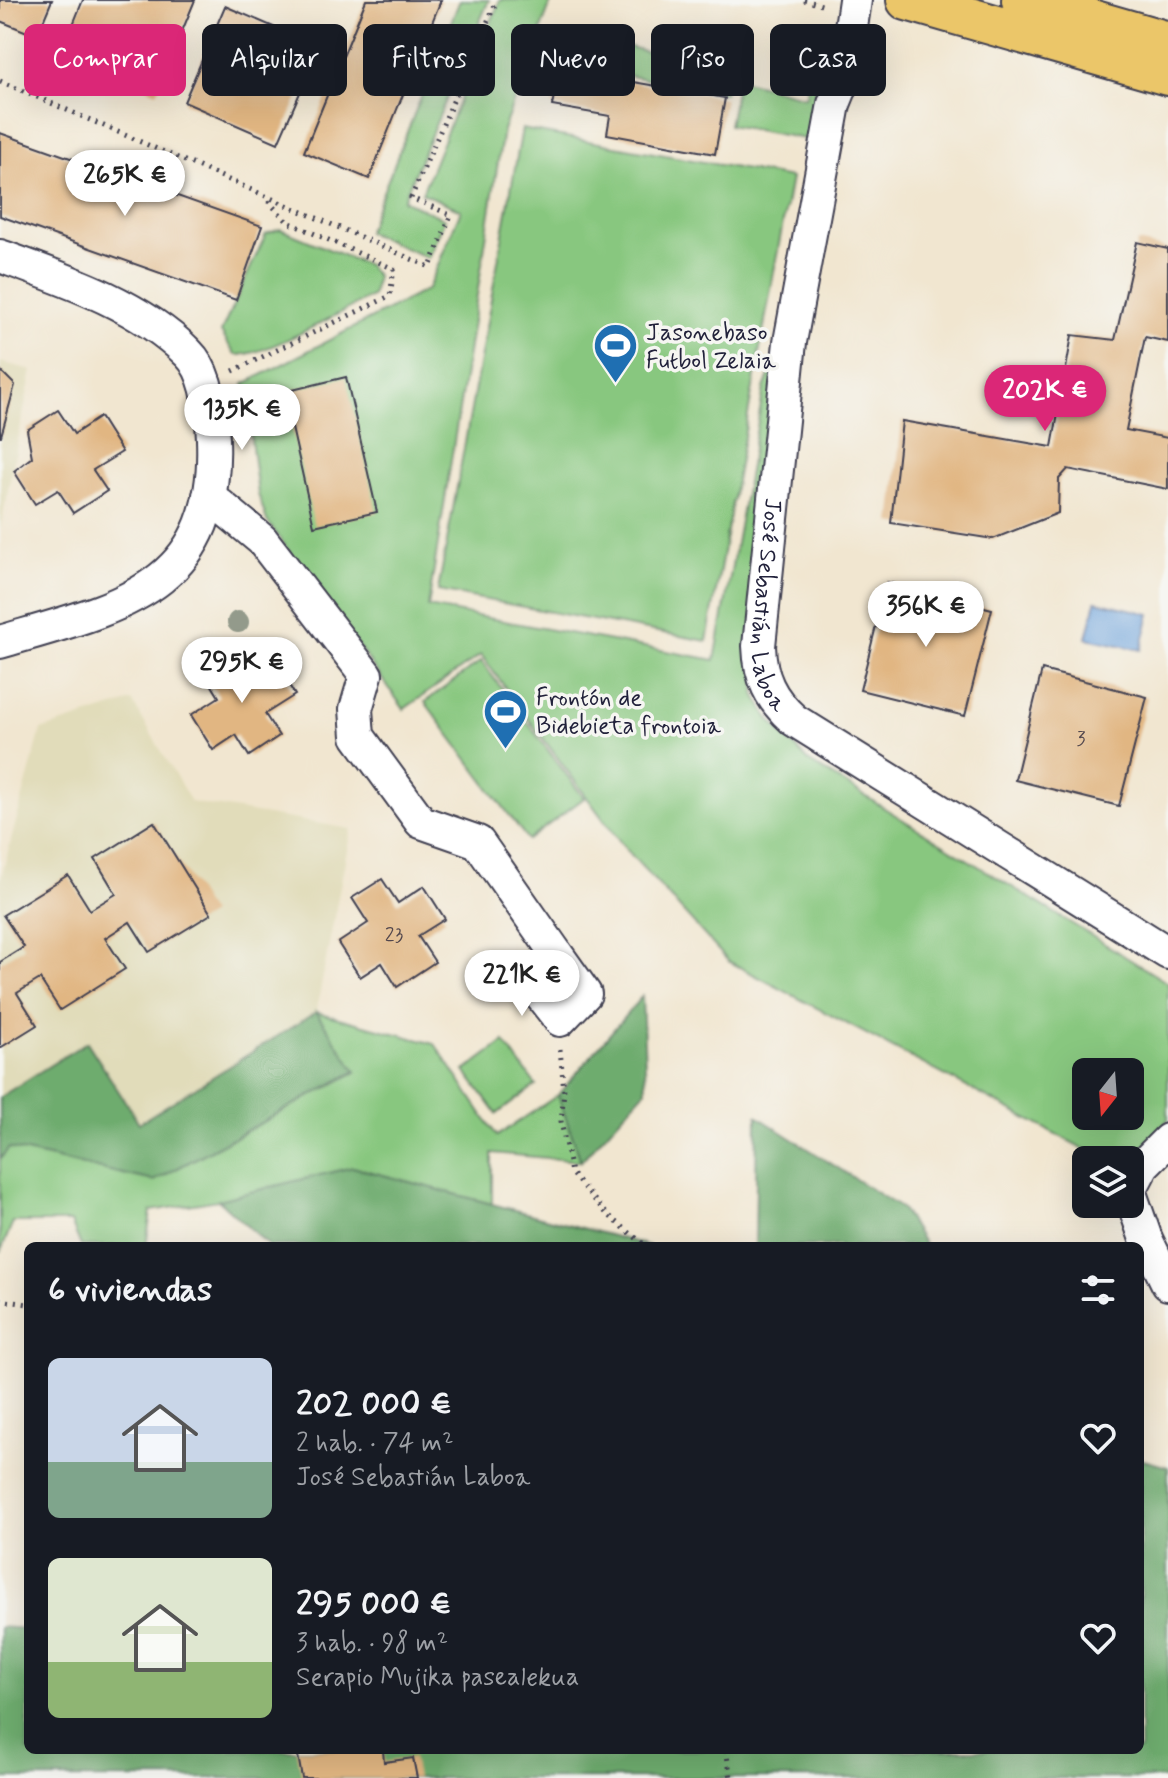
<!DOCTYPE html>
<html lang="es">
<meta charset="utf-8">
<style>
:root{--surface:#171b24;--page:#242831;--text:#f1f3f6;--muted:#9ea1a6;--accent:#db2777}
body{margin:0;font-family:Mynerve,sans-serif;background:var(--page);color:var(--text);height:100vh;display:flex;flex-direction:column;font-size:30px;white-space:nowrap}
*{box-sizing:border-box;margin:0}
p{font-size:26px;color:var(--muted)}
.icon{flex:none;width:44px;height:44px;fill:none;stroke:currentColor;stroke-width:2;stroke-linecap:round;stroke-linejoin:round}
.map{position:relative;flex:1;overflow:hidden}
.side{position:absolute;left:24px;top:1242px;width:1120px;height:512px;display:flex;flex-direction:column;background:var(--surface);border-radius:12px;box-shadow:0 8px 32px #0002}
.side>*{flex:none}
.hud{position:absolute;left:24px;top:24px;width:1120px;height:72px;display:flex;gap:16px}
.needle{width:52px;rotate:197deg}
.tools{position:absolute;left:1072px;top:1058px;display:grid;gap:16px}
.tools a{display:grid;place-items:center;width:72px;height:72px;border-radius:12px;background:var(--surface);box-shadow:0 8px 32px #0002;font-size:40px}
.price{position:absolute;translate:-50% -68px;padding:0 18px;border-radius:28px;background:#fff;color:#222;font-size:26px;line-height:52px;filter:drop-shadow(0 2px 4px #0008)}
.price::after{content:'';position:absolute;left:50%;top:48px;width:24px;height:18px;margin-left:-12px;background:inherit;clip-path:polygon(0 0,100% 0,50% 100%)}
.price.selected{background:var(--accent);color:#fff}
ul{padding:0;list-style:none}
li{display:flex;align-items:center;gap:24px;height:200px;padding:0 24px}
li span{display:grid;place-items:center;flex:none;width:224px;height:160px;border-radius:12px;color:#555}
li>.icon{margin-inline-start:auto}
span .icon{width:96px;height:96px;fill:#fffc;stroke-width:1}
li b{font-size:34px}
h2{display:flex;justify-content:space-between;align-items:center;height:96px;padding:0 24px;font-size:34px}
.chip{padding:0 28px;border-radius:12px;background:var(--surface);box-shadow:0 8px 32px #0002;font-size:28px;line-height:72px}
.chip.selected{background:var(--accent);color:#fff}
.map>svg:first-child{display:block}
.built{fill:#e1dcba}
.green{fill:#88c77f;stroke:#55745d;stroke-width:2;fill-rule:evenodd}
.forest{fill:#6eac6e;stroke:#486754;stroke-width:2}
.water{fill:#6ea3db;stroke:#48628b;stroke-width:2}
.building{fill:#e1b682}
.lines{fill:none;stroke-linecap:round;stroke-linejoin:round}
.minor-casing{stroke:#413f51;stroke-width:36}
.major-casing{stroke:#413f51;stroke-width:44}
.path{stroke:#413f51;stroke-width:5;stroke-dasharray:2 6;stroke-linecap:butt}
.minor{stroke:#fff;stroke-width:32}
.major{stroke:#ebc669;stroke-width:40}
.tree{fill:#939a8b}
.labels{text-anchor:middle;stroke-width:7;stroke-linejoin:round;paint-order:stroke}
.number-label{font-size:20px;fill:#52474d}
.poi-label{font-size:24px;fill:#22223b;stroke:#f6f6f2;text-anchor:start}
.street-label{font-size:24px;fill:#22223b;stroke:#f6f6f2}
</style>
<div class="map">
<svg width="1168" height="1778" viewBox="0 0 1168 1778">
<rect width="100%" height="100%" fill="#f6f6f2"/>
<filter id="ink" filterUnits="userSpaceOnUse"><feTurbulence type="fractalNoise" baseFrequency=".0125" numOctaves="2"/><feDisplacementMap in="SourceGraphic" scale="16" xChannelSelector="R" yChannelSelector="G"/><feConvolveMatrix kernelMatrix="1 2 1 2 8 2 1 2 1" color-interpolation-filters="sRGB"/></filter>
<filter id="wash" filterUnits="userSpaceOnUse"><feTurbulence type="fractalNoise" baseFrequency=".006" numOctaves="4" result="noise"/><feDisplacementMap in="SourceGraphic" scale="32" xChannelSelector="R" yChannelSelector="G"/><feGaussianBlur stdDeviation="1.8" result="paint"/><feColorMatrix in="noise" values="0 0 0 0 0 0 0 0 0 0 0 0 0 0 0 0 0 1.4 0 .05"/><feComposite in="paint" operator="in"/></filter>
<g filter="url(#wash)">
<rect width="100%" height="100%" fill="#f1e6d0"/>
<g class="built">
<path d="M 0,362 L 32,370 L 0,530 Z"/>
<path d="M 132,701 L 191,802 L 351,829 L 316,1012 L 139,1124 L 87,1043 L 0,1097 L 0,881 L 41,730 Z"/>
</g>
<g class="green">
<path d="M 460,0 L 489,0 L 403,200 L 445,219 L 428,258 L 367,232 Z"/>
<path d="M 500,0 L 552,0 L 503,130 L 428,607 L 715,660 L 764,388 L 775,361 L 755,694 L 769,719 L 808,761 L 1168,983 L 1168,1119 L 1151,1145 L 1130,1160 L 1105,1160 L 728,961 L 624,847 L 481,655 L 404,709 L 267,521 L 258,494 L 244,384 L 428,289 L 461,210 L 422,193 ZM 1086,1072 L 1130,1072 L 1130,1116 L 1086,1116 Z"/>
<path d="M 589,35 L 727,75 L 724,93 L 580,67 Z"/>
<path d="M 811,75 L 815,79 L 815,95 L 823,98 L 816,141 L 729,125 L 738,79 L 805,97 Z"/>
<path d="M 522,129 L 791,178 L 707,641 L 438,591 Z"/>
<path d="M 280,229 L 367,265 L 377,276 L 372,296 C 342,311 264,357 235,355 L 221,332 L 266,234 Z"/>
<path d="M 481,661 L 584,798 L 528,840 L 425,702 Z"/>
<path d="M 316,1012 L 435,1044 L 497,1136 L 558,1095 L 581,1161 L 492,1153 L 492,1204 L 353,1167 L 218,1200 L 151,1211 L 146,1246 L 81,1246 L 71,1222 L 13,1222 L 0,1253 L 0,1159 L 8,1148 L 154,1181 L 356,1072 Z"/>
<path d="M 504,1042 L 536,1085 L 497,1114 L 465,1071 Z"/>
</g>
<g class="forest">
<path d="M 642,996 L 646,1090 L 581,1161 L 558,1095 Z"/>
<path d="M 316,1012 L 356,1071 L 154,1181 L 9,1148 L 0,1159 L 0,1097 L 87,1042 L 139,1123 Z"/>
<path d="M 757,1116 L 902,1209 L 925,1246 L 755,1246 Z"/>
<path d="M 353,1167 L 650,1246 L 269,1246 L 218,1200 Z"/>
<path d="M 1140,1459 L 1168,1467 L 1168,1778 L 0,1778 L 0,1627 L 28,1629 L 28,1750 L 1140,1750 Z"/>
</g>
<path class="water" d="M 1096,601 L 1150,614 L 1141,650 L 1087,638 Z"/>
<g id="blocks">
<g class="building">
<path d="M 0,0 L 52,0 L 37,36 L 0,21 Z"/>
<path d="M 83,0 L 195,0 L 157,92 L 62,52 Z"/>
<path d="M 366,0 L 441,0 L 369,179 L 304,152 Z"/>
<path d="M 225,6 L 320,47 L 278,143 L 184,102 Z"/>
<path d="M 559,69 L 725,98 L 715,154 L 607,134 L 610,116 L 552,106 Z"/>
<path d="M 0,133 L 262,226 L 236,300 L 0,216 Z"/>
<path d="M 1137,242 L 1168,249 L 1168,342 L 1145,337 L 1126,430 L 1168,438 L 1168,489 L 1068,469 L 1059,479 L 1058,513 L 993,539 L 891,523 L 902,421 L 1052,447 L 1072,335 L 1115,340 Z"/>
<path d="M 0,370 L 15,385 L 1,436 L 0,436 Z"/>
<path d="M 346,377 L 377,512 L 314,526 L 284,392 Z"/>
<path d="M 58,410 L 74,434 L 100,417 L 122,452 L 93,470 L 107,491 L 73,513 L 58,490 L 35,504 L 14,471 L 32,457 L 27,430 Z"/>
<path d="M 887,582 L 992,609 L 965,716 L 860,690 Z"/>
<path d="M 237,653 L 253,679 L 276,664 L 295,695 L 265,714 L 279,736 L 249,756 L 236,735 L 213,750 L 191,715 L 219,697 L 205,674 Z"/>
<path d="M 1042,670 L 1147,697 L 1119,806 L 1015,780 Z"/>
<path d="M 154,822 L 211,914 L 149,952 L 130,922 L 105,938 L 125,969 L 60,1010 L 40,979 L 17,993 L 37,1025 L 0,1048 L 0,962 L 24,947 L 3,915 L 68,875 L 90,910 L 116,894 L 95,859 Z"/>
<path d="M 382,879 L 398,903 L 424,886 L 445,919 L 418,936 L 435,962 L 397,987 L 382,963 L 360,977 L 338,943 L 368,923 L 352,898 Z"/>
<path d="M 297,1750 L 383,1750 L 384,1762 L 413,1758 L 417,1778 L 302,1778 Z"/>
</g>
</g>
</g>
<g filter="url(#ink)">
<use href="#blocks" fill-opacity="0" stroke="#413f51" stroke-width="2"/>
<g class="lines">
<defs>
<g id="minor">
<path id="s1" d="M 855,0 L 843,82 L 834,104 L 790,342 L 759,646 C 760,677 770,699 794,720 L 1168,953"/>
<path d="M 0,256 C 64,279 139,304 188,353 C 208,372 212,413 213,439 C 219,589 119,607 0,642"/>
<path d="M 209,496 L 262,540 L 366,675 L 356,709 L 358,736 L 421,822 L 478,842 L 558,956 L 528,979 L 560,1020 L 585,994 L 558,956"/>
<path d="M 1130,1190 L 1143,1165 L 1168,1140"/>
<path d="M 1130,1193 L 1146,1239 L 1168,1284"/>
</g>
<g id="major">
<path d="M 907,0 L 1168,75"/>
<path d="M 1022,0 L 1168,42"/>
</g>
</defs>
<use href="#minor" class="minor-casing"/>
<use href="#major" class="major-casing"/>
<g class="path">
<path d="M 804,0 L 825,6"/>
<path d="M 0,81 L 430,267 L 451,215 L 411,198 L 497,0"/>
<path d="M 233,371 L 390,296 L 394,269 L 288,222 L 265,198"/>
<path d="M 560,1049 L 564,1091 L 561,1121 L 571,1173 L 607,1214 L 646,1246"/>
<path d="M 0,1300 L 28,1304"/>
<path d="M 726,1750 L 731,1778"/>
</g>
<use href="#minor" class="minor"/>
<use href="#major" class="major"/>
</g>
<circle class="tree" cx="238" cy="622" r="11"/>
</g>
<defs>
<symbol id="stadium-pin" viewBox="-11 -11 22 30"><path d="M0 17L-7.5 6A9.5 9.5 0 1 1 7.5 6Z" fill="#1f6fb2" stroke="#f6f6f2"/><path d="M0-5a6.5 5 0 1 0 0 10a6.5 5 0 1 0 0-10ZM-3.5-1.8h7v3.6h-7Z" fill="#fff"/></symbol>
</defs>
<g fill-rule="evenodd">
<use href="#stadium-pin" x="590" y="320" width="51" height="69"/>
<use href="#stadium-pin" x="480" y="686" width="51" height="69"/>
</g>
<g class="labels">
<g class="number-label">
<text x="1081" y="745">3</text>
<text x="394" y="941">23</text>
</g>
<g class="poi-label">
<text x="646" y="340">Jasonebaso<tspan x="646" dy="28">Futbol Zelaia</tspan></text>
<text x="536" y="705">Frontón de<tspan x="536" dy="28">Bidebieta frontoia</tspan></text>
</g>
<g class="street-label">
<text dy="8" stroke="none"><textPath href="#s1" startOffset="614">José Sebastián Laboa</textPath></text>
</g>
</g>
</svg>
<div class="tools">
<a><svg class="needle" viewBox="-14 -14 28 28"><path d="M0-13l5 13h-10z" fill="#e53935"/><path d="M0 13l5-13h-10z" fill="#9ea1a6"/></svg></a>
<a><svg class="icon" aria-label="layers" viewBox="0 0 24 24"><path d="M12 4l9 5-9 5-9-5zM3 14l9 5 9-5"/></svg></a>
</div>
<b class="price" style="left:125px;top:218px">265K €</b>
<b class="price selected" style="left:1045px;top:433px">202K €</b>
<b class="price" style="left:242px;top:452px">135K €</b>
<b class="price" style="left:926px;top:649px">356K €</b>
<b class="price" style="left:242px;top:705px">295K €</b>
<b class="price" style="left:522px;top:1018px">221K €</b>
<div class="hud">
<a class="chip selected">Comprar</a>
<a class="chip">Alquilar</a>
<a class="chip">Filtros</a>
<a class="chip">Nuevo</a>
<a class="chip">Piso</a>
<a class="chip">Casa</a>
</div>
<section class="side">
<h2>6 viviendas<svg class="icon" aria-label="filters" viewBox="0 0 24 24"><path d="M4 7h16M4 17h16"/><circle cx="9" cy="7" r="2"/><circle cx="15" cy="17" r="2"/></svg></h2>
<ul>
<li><span style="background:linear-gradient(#c9d6e8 65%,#7fa58c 0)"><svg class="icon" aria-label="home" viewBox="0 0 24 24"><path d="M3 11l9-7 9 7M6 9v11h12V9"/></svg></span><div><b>202 000 €</b><p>2 hab. · 74 m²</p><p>José Sebastián Laboa</p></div><svg class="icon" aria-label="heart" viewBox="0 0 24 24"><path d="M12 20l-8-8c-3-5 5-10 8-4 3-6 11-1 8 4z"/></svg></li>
<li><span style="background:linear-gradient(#dfe7d0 65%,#8fb573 0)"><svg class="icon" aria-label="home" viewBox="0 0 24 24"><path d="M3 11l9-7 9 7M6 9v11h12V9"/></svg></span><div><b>295 000 €</b><p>3 hab. · 98 m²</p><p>Serapio Mujika pasealekua</p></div><svg class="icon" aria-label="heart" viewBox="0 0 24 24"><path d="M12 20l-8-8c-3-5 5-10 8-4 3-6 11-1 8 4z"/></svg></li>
</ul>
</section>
</div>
